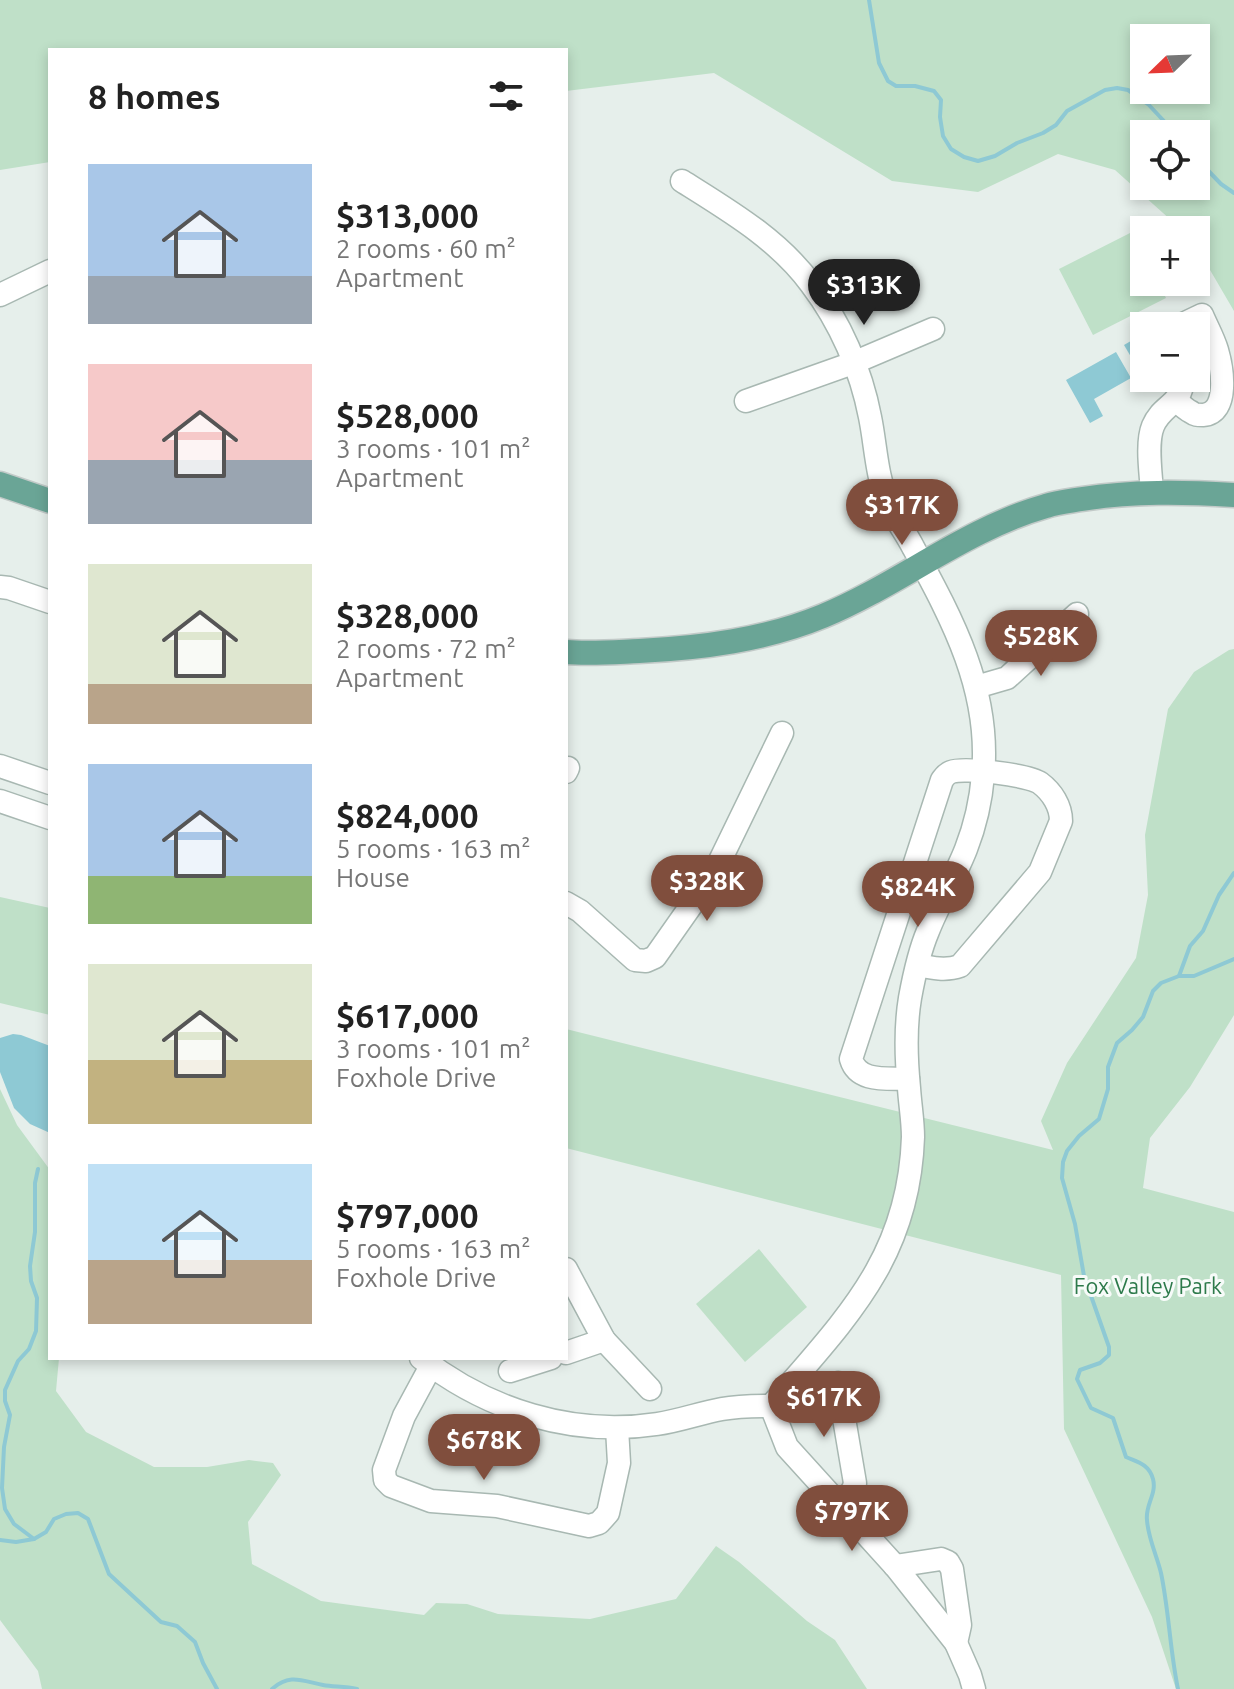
<!DOCTYPE html>
<meta charset="utf-8">
<style>
:root{--surface:#fff;--page:#f2f2f2;--text:#222;--muted:#767676;--accent:#804e3d}
body{margin:0;font-family:Ubuntu,sans-serif;background:var(--page);color:var(--text);height:100vh;display:flex;flex-direction:column;font-size:30px;white-space:nowrap}
*{box-sizing:border-box;margin:0}
p{font-size:26px;color:var(--muted)}
.icon{flex:none;width:44px;height:44px;fill:none;stroke:currentColor;stroke-width:2;stroke-linecap:round;stroke-linejoin:round}
.map{position:relative;flex:1;overflow:hidden}
.panel{position:absolute;left:48px;top:48px;width:520px;height:1312px;display:flex;flex-direction:column;background:var(--surface);border-radius:0px;box-shadow:0 4px 12px #0003}
.panel>*{flex:none}
.needle{width:52px;rotate:247deg}
.controls{position:absolute;left:1130px;top:24px;display:grid;gap:16px}
.controls a{display:grid;place-items:center;width:80px;height:80px;border-radius:0px;background:var(--surface);box-shadow:0 4px 12px #0003;font-size:40px}
.price{position:absolute;translate:-50% -68px;padding:0 18px;border-radius:28px;background:var(--accent);color:#fff;font-size:26px;line-height:52px;filter:drop-shadow(0 2px 4px #0008)}
.price::after{content:'';position:absolute;left:50%;top:48px;width:24px;height:18px;margin-left:-12px;background:inherit;clip-path:polygon(0 0,100% 0,50% 100%)}
.price.current{background:#222;color:#fff}
ul{padding:0;list-style:none}
li{display:flex;align-items:center;gap:24px;height:200px;padding:0 40px}
li span{display:grid;place-items:center;flex:none;width:224px;height:160px;border-radius:0px;color:#555}
li>.icon{margin-inline-start:auto}
span .icon{width:96px;height:96px;fill:#fffc;stroke-width:1}
li b{font-size:34px}
h2{display:flex;justify-content:space-between;align-items:center;height:96px;padding:0 40px;font-size:34px}
.map>svg:first-child{display:block}
.green{fill:#bfe0c8;fill-rule:evenodd}
.water{fill:#8ec9d4}
.lines{fill:none;stroke-linecap:round;stroke-linejoin:round}
.stream{stroke:#8ec9d4;stroke-width:4}
.minor-casing{stroke:#a8b8b2;stroke-width:25}
.major-casing{stroke:#c2cac8;stroke-width:27}
.minor{stroke:#fff;stroke-width:22}
.major{stroke:#6aa596;stroke-width:24}
.labels{text-anchor:middle;stroke-width:6;stroke-linejoin:round;paint-order:stroke}
.park-label{font-size:22px;fill:#2d7a4b;stroke:#f7fbf9}
</style>
<div class="map">
<svg width="1234" height="1689" viewBox="0 0 1234 1689">
<rect width="100%" height="100%" fill="#e6efeb"/>
<g class="green">
<path d="M 0,0 L 1234,0 L 1234,311 L 1196,246 L 1196,230 L 1182,230 L 1115,170 L 1058,154 L 978,192 L 892,181 L 714,73 L 566,91 L 566,50 L 50,50 L 50,162 L 0,170 ZM 1144,38 L 1196,38 L 1196,90 L 1144,90 ZM 1144,134 L 1196,134 L 1196,186 L 1144,186 Z"/>
<path d="M 1132,232 L 1144,255 L 1144,282 L 1158,282 L 1166,298 L 1093,335 L 1059,269 Z"/>
<path d="M 1234,649 L 1234,1015 L 1190,1087 L 1150,1138 L 1143,1188 L 1234,1212 L 1234,1689 L 1176,1689 L 1152,1617 L 1064,1429 L 1061,1275 L 566,1148 L 566,1029 L 1053,1150 L 1041,1121 L 1067,1063 L 1136,958 L 1148,895 L 1145,835 L 1168,709 L 1194,672 L 1229,650 Z"/>
<path d="M 0,897 L 50,908 L 50,1015 L 0,1003 Z"/>
<path d="M 0,1089 L 17,1125 L 50,1170 L 50,1358 L 59,1358 L 56,1391 L 86,1432 L 154,1467 L 207,1467 L 249,1460 L 273,1463 L 281,1475 L 248,1522 L 252,1564 L 321,1601 L 424,1615 L 436,1603 L 467,1604 L 498,1614 L 590,1619 L 676,1599 L 716,1546 L 739,1562 L 807,1621 L 835,1640 L 867,1689 L 42,1689 L 38,1671 L 0,1620 Z"/>
<path d="M 759,1249 L 807,1307 L 745,1362 L 696,1304 Z"/>
</g>
<g class="water">
<path d="M 1136,338 L 1144,352 L 1144,357 L 1134,362 L 1124,345 Z"/>
<path d="M 1116,352 L 1131,378 L 1094,399 L 1103,416 L 1090,423 L 1066,380 Z"/>
<path d="M 13,1034 L 21,1035 L 50,1046 L 50,1133 L 30,1124 L 14,1108 L 0,1072 L 0,1038 Z"/>
</g>
<g class="lines">
<g class="stream">
<path d="M 869,0 L 879,63 L 888,81 L 896,86 L 915,86 L 934,91 L 941,100 L 940,117 L 943,136 L 951,149 L 964,157 L 978,161 L 995,156 L 1017,143 L 1043,133 L 1056,125 L 1067,111 L 1105,90 L 1117,88 L 1128,90 L 1148,104 L 1176,134"/>
<path d="M 1196,158 L 1221,184 L 1234,193"/>
<path d="M 1179,976 L 1190,946 L 1203,931 L 1219,895 L 1234,873"/>
<path d="M 34,1539 L 14,1524 L 5,1509 L 2,1488 L 4,1447 L 10,1415 L 5,1401 L 5,1390 L 18,1361 L 29,1349 L 36,1331 L 37,1298 L 31,1281 L 30,1266 L 35,1232 L 35,1183 L 38,1169"/>
<path d="M 0,1540 L 16,1542 L 34,1539 L 46,1532 L 54,1519 L 66,1514 L 78,1513 L 88,1519 L 109,1574 L 161,1622 L 177,1626 L 195,1642 L 203,1663 L 217,1689"/>
<path d="M 272,1689 C 290,1673 302,1681 323,1685 C 334,1687 345,1686 357,1689"/>
<path d="M 1178,1689 C 1170,1651 1169,1611 1161,1573 C 1157,1556 1148,1538 1147,1520 C 1145,1505 1157,1494 1153,1479 C 1149,1464 1137,1462 1126,1457 L 1113,1418 L 1091,1408 L 1077,1379 L 1080,1370 L 1100,1363 L 1109,1355 L 1109,1347 L 1084,1276 L 1075,1224 L 1062,1178 L 1063,1162 L 1067,1151 L 1079,1136 L 1099,1119 L 1108,1089 L 1108,1067 L 1117,1043 L 1132,1030 L 1143,1017 L 1153,991 L 1161,983 L 1179,976 L 1194,976 L 1234,959"/>
</g>
<defs>
<g id="minor">
<path d="M 682,181 C 728,210 778,239 811,284 C 840,322 861,370 870,417 C 876,446 876,476 889,505 C 895,519 906,533 913,547 C 952,619 991,690 983,775 C 981,800 975,826 966,849 C 955,877 939,903 928,931 C 919,952 914,976 910,998 C 905,1028 906,1058 909,1088 C 910,1104 913,1121 913,1137 C 909,1259 845,1319 771,1406"/>
<path d="M 0,295 L 50,271"/>
<path d="M 1176,400 C 1180,404 1185,409 1191,412 C 1195,415 1197,415 1203,415 C 1230,413 1222,367 1217,350 C 1213,337 1207,327 1202,315 L 1179,326"/>
<path d="M 746,401 L 853,363 L 933,329"/>
<path d="M 1152,492 C 1151,474 1146,443 1153,426 C 1162,404 1182,406 1183,378"/>
<path d="M 0,587 L 9,588 L 50,602"/>
<path d="M 976,687 L 1007,678 L 1077,614"/>
<path d="M 0,766 L 50,783"/>
<path d="M 566,772 L 568,768"/>
<path d="M 0,801 L 50,818"/>
<path d="M 566,903 L 580,911 L 635,960 L 646,961 L 655,957 L 714,873 L 782,733"/>
<path d="M 908,1079 C 887,1078 858,1083 851,1059 L 942,780 C 945,776 946,774 951,772 C 964,767 1029,775 1040,783 C 1052,792 1061,806 1061,821 L 1040,872 L 960,966 C 946,971 932,968 918,965"/>
<path d="M 566,1269 L 604,1340 L 650,1389"/>
<path d="M 566,1353 L 604,1340"/>
<path d="M 421,1358 C 488,1410 572,1437 657,1424 C 679,1421 700,1413 722,1409 C 739,1406 755,1406 771,1406"/>
<path d="M 431,1366 L 404,1416 L 384,1470 L 385,1480 L 391,1486 L 431,1501 L 497,1506 L 589,1526 L 599,1523 L 608,1513 L 619,1463 L 617,1428"/>
<path d="M 510,1371 L 551,1358"/>
<path d="M 838,1383 L 855,1483 L 853,1490 L 840,1504"/>
<path d="M 771,1406 L 787,1447 L 895,1566 L 956,1643 L 970,1675 L 974,1689"/>
<path d="M 895,1566 L 941,1559 L 948,1562 L 952,1569 L 960,1625 L 956,1643"/>
</g>
<g id="major">
<path d="M 0,484 L 50,501"/>
<path d="M 566,652 C 590,654 615,652 639,651 C 701,648 765,640 823,616 C 900,584 965,529 1046,506 C 1058,502 1070,501 1082,499 C 1133,491 1183,492 1234,495"/>
</g>
</defs>
<use href="#minor" class="minor-casing"/>
<use href="#major" class="major-casing"/>
<use href="#minor" class="minor"/>
<use href="#major" class="major"/>
</g>
<g class="labels">
<g class="park-label">
<text x="1148" y="1294">Fox Valley Park</text>
</g>
</g>
</svg>
<div class="controls">
<a><svg class="needle" viewBox="-14 -14 28 28"><path d="M0-13l5 13h-10z" fill="#e53935"/><path d="M0 13l5-13h-10z" fill="#767676"/></svg></a>
<a><svg class="icon" aria-label="locate" viewBox="0 0 24 24"><circle cx="12" cy="12" r="6"/><path d="M12 2v4M12 18v4M2 12h4M18 12h4"/></svg></a>
<a>+</a>
<a>−</a>
</div>
<b class="price current" style="left:864px;top:327px">$313K</b>
<b class="price" style="left:902px;top:547px">$317K</b>
<b class="price" style="left:1041px;top:678px">$528K</b>
<b class="price" style="left:707px;top:923px">$328K</b>
<b class="price" style="left:918px;top:929px">$824K</b>
<b class="price" style="left:824px;top:1439px">$617K</b>
<b class="price" style="left:484px;top:1482px">$678K</b>
<b class="price" style="left:852px;top:1553px">$797K</b>
<section class="panel">
<h2>8 homes<svg class="icon" aria-label="filters" viewBox="0 0 24 24"><path d="M4 7h16M4 17h16"/><circle cx="9" cy="7" r="2"/><circle cx="15" cy="17" r="2"/></svg></h2>
<ul>
<li><span style="background:linear-gradient(#a9c7e8 70%,#9aa5b1 0)"><svg class="icon" aria-label="home" viewBox="0 0 24 24"><path d="M3 11l9-7 9 7M6 9v11h12V9"/></svg></span><div><b>$313,000</b><p>2 rooms · 60 m²</p><p>Apartment</p></div></li>
<li><span style="background:linear-gradient(#f6c9c9 60%,#9aa5b1 0)"><svg class="icon" aria-label="home" viewBox="0 0 24 24"><path d="M3 11l9-7 9 7M6 9v11h12V9"/></svg></span><div><b>$528,000</b><p>3 rooms · 101 m²</p><p>Apartment</p></div></li>
<li><span style="background:linear-gradient(#dfe7d0 75%,#b9a48a 0)"><svg class="icon" aria-label="home" viewBox="0 0 24 24"><path d="M3 11l9-7 9 7M6 9v11h12V9"/></svg></span><div><b>$328,000</b><p>2 rooms · 72 m²</p><p>Apartment</p></div></li>
<li><span style="background:linear-gradient(#a9c7e8 70%,#8fb573 0)"><svg class="icon" aria-label="home" viewBox="0 0 24 24"><path d="M3 11l9-7 9 7M6 9v11h12V9"/></svg></span><div><b>$824,000</b><p>5 rooms · 163 m²</p><p>House</p></div></li>
<li><span style="background:linear-gradient(#dfe7d0 60%,#c2b280 0)"><svg class="icon" aria-label="home" viewBox="0 0 24 24"><path d="M3 11l9-7 9 7M6 9v11h12V9"/></svg></span><div><b>$617,000</b><p>3 rooms · 101 m²</p><p>Foxhole Drive</p></div></li>
<li><span style="background:linear-gradient(#bfe0f5 60%,#b9a48a 0)"><svg class="icon" aria-label="home" viewBox="0 0 24 24"><path d="M3 11l9-7 9 7M6 9v11h12V9"/></svg></span><div><b>$797,000</b><p>5 rooms · 163 m²</p><p>Foxhole Drive</p></div></li>
</ul>
</section>
</div>
